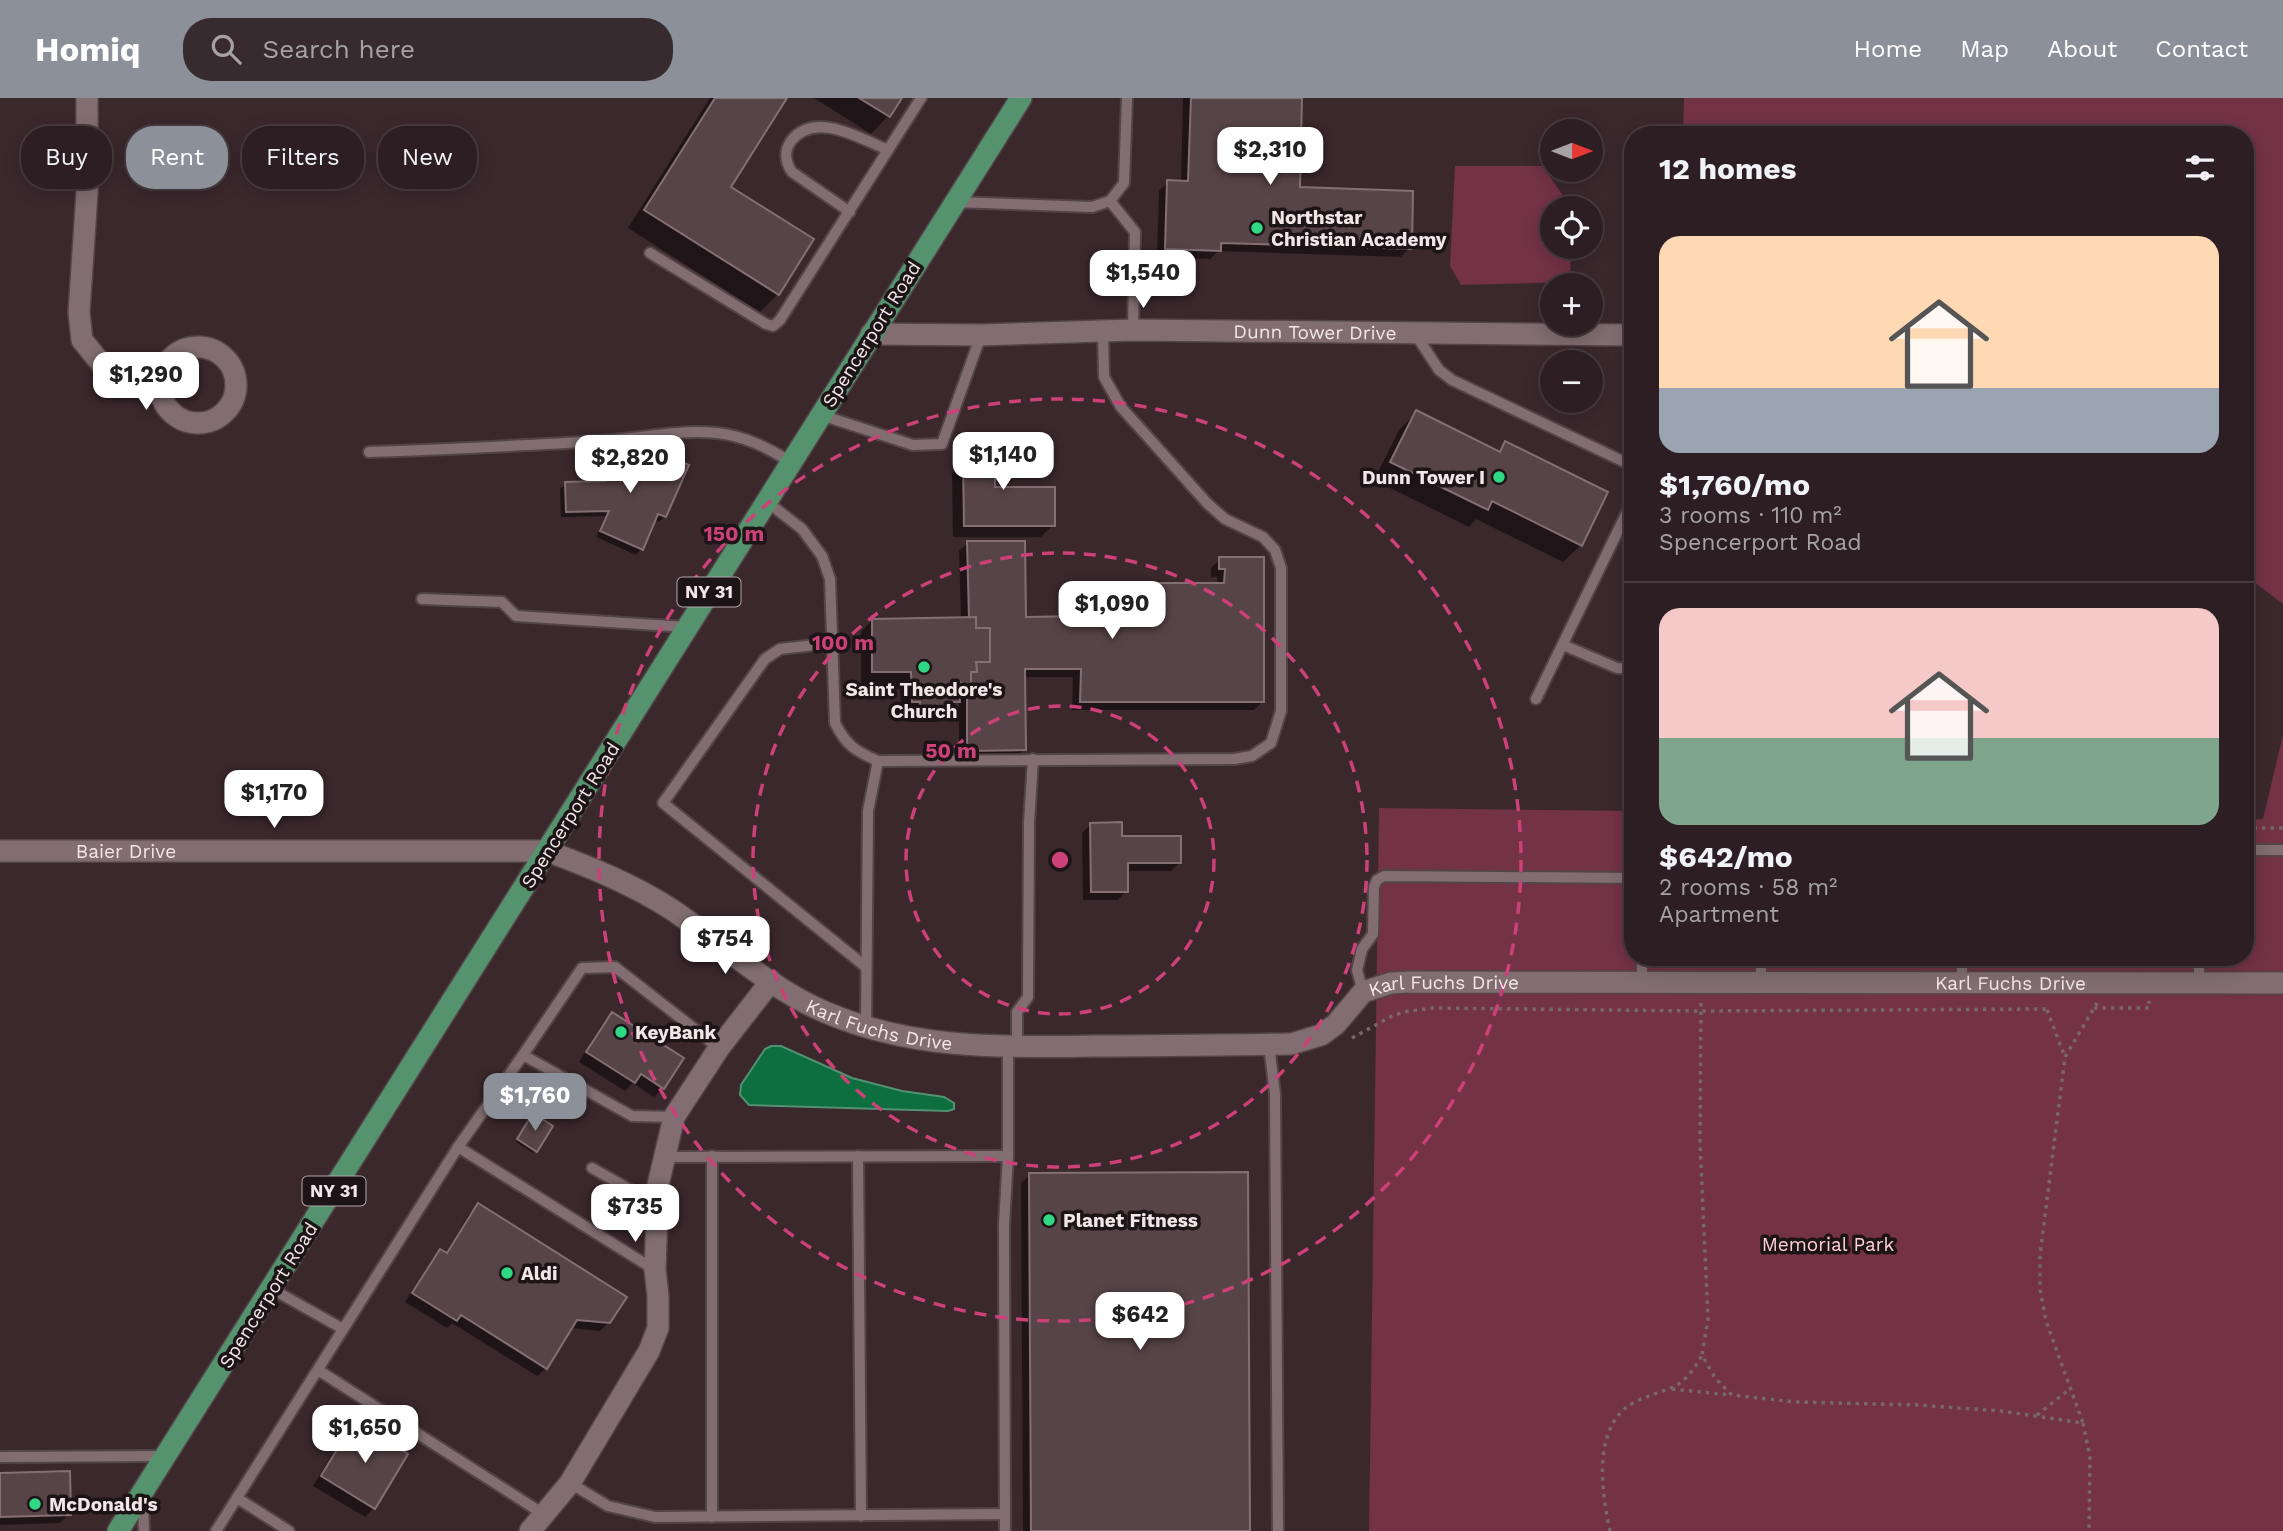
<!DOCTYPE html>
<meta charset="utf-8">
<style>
:root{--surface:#2c1e22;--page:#382b2f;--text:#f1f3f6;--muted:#a6a2a5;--line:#483c40;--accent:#8c9099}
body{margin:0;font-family:"Work Sans",sans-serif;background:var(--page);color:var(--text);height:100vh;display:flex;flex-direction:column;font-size:26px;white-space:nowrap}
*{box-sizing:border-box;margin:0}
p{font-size:23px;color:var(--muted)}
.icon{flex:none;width:38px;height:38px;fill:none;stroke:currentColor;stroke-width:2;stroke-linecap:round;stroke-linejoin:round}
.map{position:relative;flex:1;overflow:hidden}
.side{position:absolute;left:1624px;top:28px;width:630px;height:840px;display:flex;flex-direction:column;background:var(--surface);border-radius:28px;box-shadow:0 4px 18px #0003,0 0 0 2px var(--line)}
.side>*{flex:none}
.hud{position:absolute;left:21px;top:28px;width:665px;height:63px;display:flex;gap:14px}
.needle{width:46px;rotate:90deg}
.fabs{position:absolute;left:1540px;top:21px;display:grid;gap:14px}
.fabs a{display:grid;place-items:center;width:63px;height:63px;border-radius:50%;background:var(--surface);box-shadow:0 4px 18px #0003,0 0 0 2px var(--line);font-size:35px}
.price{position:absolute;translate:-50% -60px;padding:0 16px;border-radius:14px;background:#fff;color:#222;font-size:23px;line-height:46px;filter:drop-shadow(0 2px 4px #0008)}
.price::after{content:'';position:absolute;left:50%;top:42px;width:21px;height:16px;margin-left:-10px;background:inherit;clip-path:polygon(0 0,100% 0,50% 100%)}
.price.selected{background:var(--accent);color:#fff}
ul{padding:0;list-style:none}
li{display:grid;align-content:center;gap:14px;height:371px;padding:0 35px}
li+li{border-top:2px solid var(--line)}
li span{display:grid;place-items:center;height:217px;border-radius:21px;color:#555}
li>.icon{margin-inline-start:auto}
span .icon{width:126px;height:126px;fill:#fffc;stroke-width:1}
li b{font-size:30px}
h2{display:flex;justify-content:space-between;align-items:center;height:84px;padding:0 35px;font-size:30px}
.tag{padding:0 24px;border-radius:28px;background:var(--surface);box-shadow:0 4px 18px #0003,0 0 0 2px var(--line);font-size:24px;line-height:63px}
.tag.selected{background:var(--accent);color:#fff}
header{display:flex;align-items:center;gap:42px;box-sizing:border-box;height:98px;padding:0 35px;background:var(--accent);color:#fff}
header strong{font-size:33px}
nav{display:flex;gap:38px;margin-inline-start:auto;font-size:24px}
.search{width:490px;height:63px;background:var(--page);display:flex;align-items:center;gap:18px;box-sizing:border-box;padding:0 24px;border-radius:28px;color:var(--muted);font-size:26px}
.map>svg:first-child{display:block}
.green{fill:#743247}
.water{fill:#0d6e3f;stroke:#529272;stroke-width:2}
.shadow{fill:#0007}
.building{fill:#574448;stroke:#846f74;stroke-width:2}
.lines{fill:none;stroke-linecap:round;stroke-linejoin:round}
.lane-casing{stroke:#534448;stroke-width:14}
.street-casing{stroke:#534448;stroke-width:24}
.primary-casing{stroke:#534448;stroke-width:24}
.path{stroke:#77676b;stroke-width:3.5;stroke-dasharray:3.5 5;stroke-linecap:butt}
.lane{stroke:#826e72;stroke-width:10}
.street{stroke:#826e72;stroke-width:21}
.primary{stroke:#54936e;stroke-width:21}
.ring{fill:none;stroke:#cc4177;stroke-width:3.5;stroke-dasharray:12 9}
.poi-dot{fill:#2fd883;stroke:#1c1416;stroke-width:2.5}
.labels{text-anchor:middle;stroke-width:7;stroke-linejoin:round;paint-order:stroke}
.shield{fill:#1c1416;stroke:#b2a7aa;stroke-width:2}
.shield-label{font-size:18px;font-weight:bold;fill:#f2e6e9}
.poi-label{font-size:19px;font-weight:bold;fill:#f2e6e9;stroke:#1c1416;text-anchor:start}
.street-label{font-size:19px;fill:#f2e6e9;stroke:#1c1416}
.park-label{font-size:19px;fill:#ffced9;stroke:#1c1416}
.centre{fill:#cc4177;stroke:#1c1416;stroke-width:3.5}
.ring-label{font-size:21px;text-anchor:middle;font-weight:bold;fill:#cc4177;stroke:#1c1416;stroke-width:7;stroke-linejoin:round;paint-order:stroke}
</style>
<header>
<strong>Homiq</strong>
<div class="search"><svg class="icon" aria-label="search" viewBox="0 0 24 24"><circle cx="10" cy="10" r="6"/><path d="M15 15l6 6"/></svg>Search here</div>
<nav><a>Home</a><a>Map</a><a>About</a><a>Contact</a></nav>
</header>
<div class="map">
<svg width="2283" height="1433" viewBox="0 0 2283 1433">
<rect width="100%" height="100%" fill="#3a282d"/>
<g class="green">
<path d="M 1684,0 L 2283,0 L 2283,506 L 2245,477 L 2245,37 L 1683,37 Z"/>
<path d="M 1455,68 L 1543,68 L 1571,110 L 1552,110 L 1552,149 L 1571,149 L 1570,184 L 1461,187 L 1450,168 Z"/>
<path d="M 2283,637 L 2283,1433 L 1369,1433 L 1379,710 L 1633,713 L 1633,859 L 2245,859 L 2245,722 L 2263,721 Z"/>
</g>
<path class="water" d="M 771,948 L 781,948 L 852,980 L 902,993 L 944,999 L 954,1005 L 954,1011 L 948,1013 L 749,1007 L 740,997 L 741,987 L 765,951 Z"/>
<g class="shadow">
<path d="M 710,0 L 785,0 L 729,89 L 812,142 L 778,196 L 760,214 L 628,130 Z"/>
<path d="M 814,0 L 900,0 L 888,18 L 871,36 Z"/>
<path d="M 1183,0 L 1301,0 L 1298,91 L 1410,150 L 1401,159 L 1218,153 L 1210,161 L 1157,159 L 1159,93 L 1168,84 L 1181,84 Z"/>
<path d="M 1416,315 L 1497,354 L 1506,345 L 1581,447 L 1563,464 L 1476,421 L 1469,429 L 1374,382 L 1399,332 Z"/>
<path d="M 988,337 L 1016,356 L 1004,367 L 993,368 L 993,391 L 1053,427 L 1041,439 L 953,439 L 952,375 L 964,363 L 976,363 L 976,349 Z"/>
<path d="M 650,351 L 665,418 L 659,424 L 654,421 L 641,451 L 636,457 L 596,439 L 605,418 L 561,419 L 560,391 L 566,386 L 604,384 L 614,359 L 620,354 L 641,363 Z"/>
<path d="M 968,445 L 1024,521 L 1071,520 L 1071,496 L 1080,487 L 1217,487 L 1217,479 L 1211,479 L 1211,470 L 1220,461 L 1262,461 L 1262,604 L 1254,612 L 1072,612 L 1073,579 L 1024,579 L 1024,651 L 1016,660 L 959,660 L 959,602 L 937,624 L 909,624 L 908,615 L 901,615 L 900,585 L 861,585 L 861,534 L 872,522 L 961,521 L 959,453 Z"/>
<path d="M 1091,726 L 1121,740 L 1180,764 L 1171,773 L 1126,773 L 1126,793 L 1118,802 L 1083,802 L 1082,735 Z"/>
<path d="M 612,916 L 663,990 L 654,999 L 633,985 L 625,993 L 579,964 L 603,925 Z"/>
<path d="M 531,1019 L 535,1052 L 533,1055 L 516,1044 Z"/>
<path d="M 1030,1077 L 1249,1433 L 1023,1433 L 1021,1085 Z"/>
<path d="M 478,1108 L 609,1224 L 600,1233 L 570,1230 L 546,1270 L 537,1278 L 452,1225 L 447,1230 L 405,1204 L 432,1161 L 440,1153 L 445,1156 L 469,1116 Z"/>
<path d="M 354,1326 L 374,1410 L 365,1419 L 313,1388 L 345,1334 Z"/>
<path d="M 0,1377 L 69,1416 L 60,1425 L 0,1427 Z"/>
</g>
<g class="building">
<path d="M 715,0 L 787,0 L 731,89 L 814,141 L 779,197 L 644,112 Z"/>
<path d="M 859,0 L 902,0 L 890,19 Z"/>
<path d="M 1191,0 L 1302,0 L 1300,89 L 1413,93 L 1412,151 L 1221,145 L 1221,153 L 1165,151 L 1167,82 L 1188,83 Z"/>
<path d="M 1416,312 L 1500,354 L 1505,343 L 1608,394 L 1582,448 L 1492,403 L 1488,412 L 1390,364 Z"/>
<path d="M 1018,335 L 1018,356 L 995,357 L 995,389 L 1055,389 L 1055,428 L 964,428 L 963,362 L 987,361 L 987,336 Z"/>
<path d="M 649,349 L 689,367 L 666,419 L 658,416 L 643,452 L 600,433 L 609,413 L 566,414 L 565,384 L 606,383 L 619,352 L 644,362 Z"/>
<path d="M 967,443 L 1025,443 L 1026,519 L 1079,518 L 1079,485 L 1224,485 L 1225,471 L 1219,471 L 1219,459 L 1264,459 L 1264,604 L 1080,604 L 1081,571 L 1025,571 L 1026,652 L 967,653 L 967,587 L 971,584 L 971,574 L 977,574 L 976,564 L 990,564 L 990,530 L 976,530 L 976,519 L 969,520 Z"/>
<path d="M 976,519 L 976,530 L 990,530 L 990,564 L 976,564 L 977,574 L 971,574 L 971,584 L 967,587 L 959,584 L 960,604 L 950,604 L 951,613 L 920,613 L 920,604 L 912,604 L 911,574 L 872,574 L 872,521 Z"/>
<path d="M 1122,724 L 1122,738 L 1181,738 L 1181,765 L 1128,765 L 1128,794 L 1091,794 L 1090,725 Z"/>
<path d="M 612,914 L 684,960 L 664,991 L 641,976 L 635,985 L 586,954 Z"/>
<path d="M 533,1015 L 553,1028 L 537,1054 L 517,1041 Z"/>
<path d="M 1248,1074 L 1250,1433 L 1031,1433 L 1029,1075 Z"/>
<path d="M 478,1105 L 627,1199 L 610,1225 L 577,1222 L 547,1271 L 461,1217 L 457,1223 L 412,1195 L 440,1151 L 447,1155 Z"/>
<path d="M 354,1323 L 408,1356 L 375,1411 L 321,1378 Z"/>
<path d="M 70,1373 L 71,1417 L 0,1419 L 0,1375 Z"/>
</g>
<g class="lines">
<defs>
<g id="lane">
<path d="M 1110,103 L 1135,134 L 1133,232"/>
<path d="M 955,104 L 1092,109 L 1110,103 L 1124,85 L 1127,0"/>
<path d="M 850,114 L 792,74 C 785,64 784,53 791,43 C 815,12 861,41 888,52"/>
<path d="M 650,155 L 766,226 L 773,228 L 780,222 L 921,0"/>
<path d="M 1414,234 L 1439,272 L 1452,282 L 1633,368"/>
<path d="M 821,317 L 913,347 L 942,346 L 981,237"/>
<path d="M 369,354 C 445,351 522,348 599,343 C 639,341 677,331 717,335 C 745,338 768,350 791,364"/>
<path d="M 766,403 L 802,431 L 822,458 L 830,481 L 835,625 C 846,647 855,653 878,663 L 1234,661 L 1252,658 L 1271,645 L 1281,613 L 1281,470 L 1275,452 L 1263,439 L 1225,421 L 1207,405 L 1121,309 L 1104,279 L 1103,233"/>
<path d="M 422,501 L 502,504 L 516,518 L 687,529"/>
<path d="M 832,545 L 780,551 L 765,561 L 663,705 L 866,869"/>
<path d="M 1563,547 L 1617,570 L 1633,571"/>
<path d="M 1536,601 L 1633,402"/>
<path d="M 2245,752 L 2283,752"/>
<path d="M 1761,859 L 1761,885"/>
<path d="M 1962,859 L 1962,884"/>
<path d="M 2199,859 L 2199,885"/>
<path d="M 1642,885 L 1642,859"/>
<path d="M 1363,894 L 1357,872 L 1362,851 L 1373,836 L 1374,789 L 1377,782 L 1384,778 L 1633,780"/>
<path d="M 866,929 L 868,713 L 878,663"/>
<path d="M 1269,947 L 1275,996 L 1278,1433"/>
<path d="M 1017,949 L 1017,914 L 1028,899 L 1029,725 L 1033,661"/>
<path d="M 674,1019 L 632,1018 L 523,957 L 582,870 L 615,869 L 719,950"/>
<path d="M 458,1049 L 523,957"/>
<path d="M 712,1058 L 712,1419"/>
<path d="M 858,1058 L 861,1418"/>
<path d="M 665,1059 L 1008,1058"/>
<path d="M 592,1070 L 657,1107"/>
<path d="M 272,1191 L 343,1231"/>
<path d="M 318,1272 L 545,1417"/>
<path d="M 0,1359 L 166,1358"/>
<path d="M 570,1385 L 608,1408 L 655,1419 L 1005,1416"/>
<path d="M 237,1400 L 289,1433"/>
<path d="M 143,1401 L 144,1433"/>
<path d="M 216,1433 L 458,1049 L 655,1172"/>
<path d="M 1005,1433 L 1004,1127 L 1008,1058 L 1008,949"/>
</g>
<g id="street">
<path d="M 87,0 L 87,95 L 79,214 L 82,242 L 108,274 L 160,283"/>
<path id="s1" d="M 871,236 L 981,237 L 1133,232 L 1633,237"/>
<circle cx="198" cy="287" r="38"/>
<path id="s2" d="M 0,753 L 547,753 C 590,769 632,786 671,811 C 722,845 768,890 825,914 C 913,952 1001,949 1095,948 C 1160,948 1225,947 1291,946 L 1321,937 L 1336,926 L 1363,894 L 1391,885 L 1409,884 L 2283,885"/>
<path d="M 530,1433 L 570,1385 L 649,1253 L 658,1230 L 658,1198 L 655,1172 L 658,1087 L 674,1019 L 719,950 L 771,883"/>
</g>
<path id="primary" d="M 118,1433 L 1021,0"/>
</defs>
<use href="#lane" class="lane-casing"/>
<use href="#street" class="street-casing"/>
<use href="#primary" class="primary-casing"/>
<g class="path">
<path d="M 2245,730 L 2283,730"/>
<path d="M 1701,905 L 1700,1045 L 1708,1221 L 1702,1257 L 1715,1280 L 1732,1297 L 1795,1304 L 1917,1307 L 2001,1313 L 2083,1325 L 2046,1223 L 2040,1191 L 2040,1157 L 2065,959 L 2097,905"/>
<path d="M 2094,910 L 2149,910 L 2149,903"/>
<path d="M 2047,912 L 2065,959"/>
<path d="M 1352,940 L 1392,918 L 1404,914 L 1432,910 L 1701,913 L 2047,911"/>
<path d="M 1672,1291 L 1730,1297"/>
<path d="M 2037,1317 L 2071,1290"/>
<path d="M 2083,1325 L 2090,1359 L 2089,1433"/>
<path d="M 1610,1433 C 1601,1392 1591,1322 1639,1302 C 1674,1287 1681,1294 1702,1257"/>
</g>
<use href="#lane" class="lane"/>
<use href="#street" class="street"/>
<use href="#primary" class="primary"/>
</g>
<g class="ring">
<circle cx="1060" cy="762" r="154"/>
<circle cx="1060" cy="762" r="307"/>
<circle cx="1060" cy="762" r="461"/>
</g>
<g class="poi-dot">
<circle cx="1257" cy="130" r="7"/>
<circle cx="1499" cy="379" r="7"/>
<circle cx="924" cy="569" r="7"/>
<circle cx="621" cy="934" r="7"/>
<circle cx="1049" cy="1122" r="7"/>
<circle cx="507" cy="1175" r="7"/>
<circle cx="35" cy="1406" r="7"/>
</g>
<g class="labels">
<g class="shield">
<rect x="677.5" y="479.5" width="63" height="29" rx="5"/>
<rect x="302.5" y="1078.5" width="63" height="29" rx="5"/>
</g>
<g class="shield-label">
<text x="709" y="500">NY 31</text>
<text x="334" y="1099">NY 31</text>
</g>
<g class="poi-label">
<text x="1271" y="126">Northstar<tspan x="1271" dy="22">Christian Academy</tspan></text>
<text x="1485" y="386" text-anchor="end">Dunn Tower I</text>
<text x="924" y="598" text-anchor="middle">Saint Theodore's<tspan x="924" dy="22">Church</tspan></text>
<text x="635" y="941">KeyBank</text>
<text x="1063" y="1129">Planet Fitness</text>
<text x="521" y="1182">Aldi</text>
<text x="49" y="1413">McDonald's</text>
</g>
<g class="street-label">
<text dy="7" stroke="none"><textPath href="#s1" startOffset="444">Dunn Tower Drive</textPath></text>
<text transform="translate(871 236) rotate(-58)" y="7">Spencerport Road</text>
<text transform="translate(570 717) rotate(-58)" y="7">Spencerport Road</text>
<text dy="7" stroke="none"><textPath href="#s2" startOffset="126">Baier Drive</textPath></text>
<text dy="7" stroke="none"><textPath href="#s2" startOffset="2081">Karl Fuchs Drive</textPath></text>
<text dy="7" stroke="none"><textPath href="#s2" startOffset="1514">Karl Fuchs Drive</textPath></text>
<text dy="7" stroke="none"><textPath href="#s2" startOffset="926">Karl Fuchs Drive</textPath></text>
<text transform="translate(268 1197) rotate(-58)" y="7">Spencerport Road</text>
</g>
<g class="park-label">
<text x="1828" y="1153">Memorial Park</text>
</g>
</g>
<circle cx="1060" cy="762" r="10" class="centre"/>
<g class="ring-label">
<text x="734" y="443">150 m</text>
<text x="843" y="552">100 m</text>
<text x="951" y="660">50 m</text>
</g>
</svg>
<div class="fabs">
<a><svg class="needle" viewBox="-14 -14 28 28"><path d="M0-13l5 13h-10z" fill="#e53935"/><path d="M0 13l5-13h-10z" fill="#a6a2a5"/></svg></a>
<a><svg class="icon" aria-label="locate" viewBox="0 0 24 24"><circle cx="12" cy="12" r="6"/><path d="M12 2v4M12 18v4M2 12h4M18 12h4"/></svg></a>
<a>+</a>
<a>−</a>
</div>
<b class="price" style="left:1270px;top:89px">$2,310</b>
<b class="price" style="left:1143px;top:212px">$1,540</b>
<b class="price" style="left:146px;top:314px">$1,290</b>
<b class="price" style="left:1003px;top:394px">$1,140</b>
<b class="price" style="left:630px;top:397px">$2,820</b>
<b class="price" style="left:1112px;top:543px">$1,090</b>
<b class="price" style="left:274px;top:732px">$1,170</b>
<b class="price" style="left:725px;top:878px">$754</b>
<b class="price selected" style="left:535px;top:1035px">$1,760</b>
<b class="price" style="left:635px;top:1146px">$735</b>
<b class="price" style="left:1140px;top:1254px">$642</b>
<b class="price" style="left:365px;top:1367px">$1,650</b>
<div class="hud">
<a class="tag">Buy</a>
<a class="tag selected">Rent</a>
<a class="tag">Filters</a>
<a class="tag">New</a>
</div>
<section class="side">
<h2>12 homes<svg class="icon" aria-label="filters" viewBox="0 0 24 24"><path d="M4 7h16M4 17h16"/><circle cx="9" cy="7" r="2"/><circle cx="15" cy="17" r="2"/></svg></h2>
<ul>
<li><span style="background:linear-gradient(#ffd9b3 70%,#9aa5b1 0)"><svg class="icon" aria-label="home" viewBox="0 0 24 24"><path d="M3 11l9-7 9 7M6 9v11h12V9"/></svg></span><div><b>$1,760/mo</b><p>3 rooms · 110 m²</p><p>Spencerport Road</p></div></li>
<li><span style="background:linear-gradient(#f6c9c9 60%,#7fa58c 0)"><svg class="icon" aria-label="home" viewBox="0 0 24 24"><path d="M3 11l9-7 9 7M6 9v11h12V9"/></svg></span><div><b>$642/mo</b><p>2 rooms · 58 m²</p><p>Apartment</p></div></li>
</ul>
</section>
</div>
